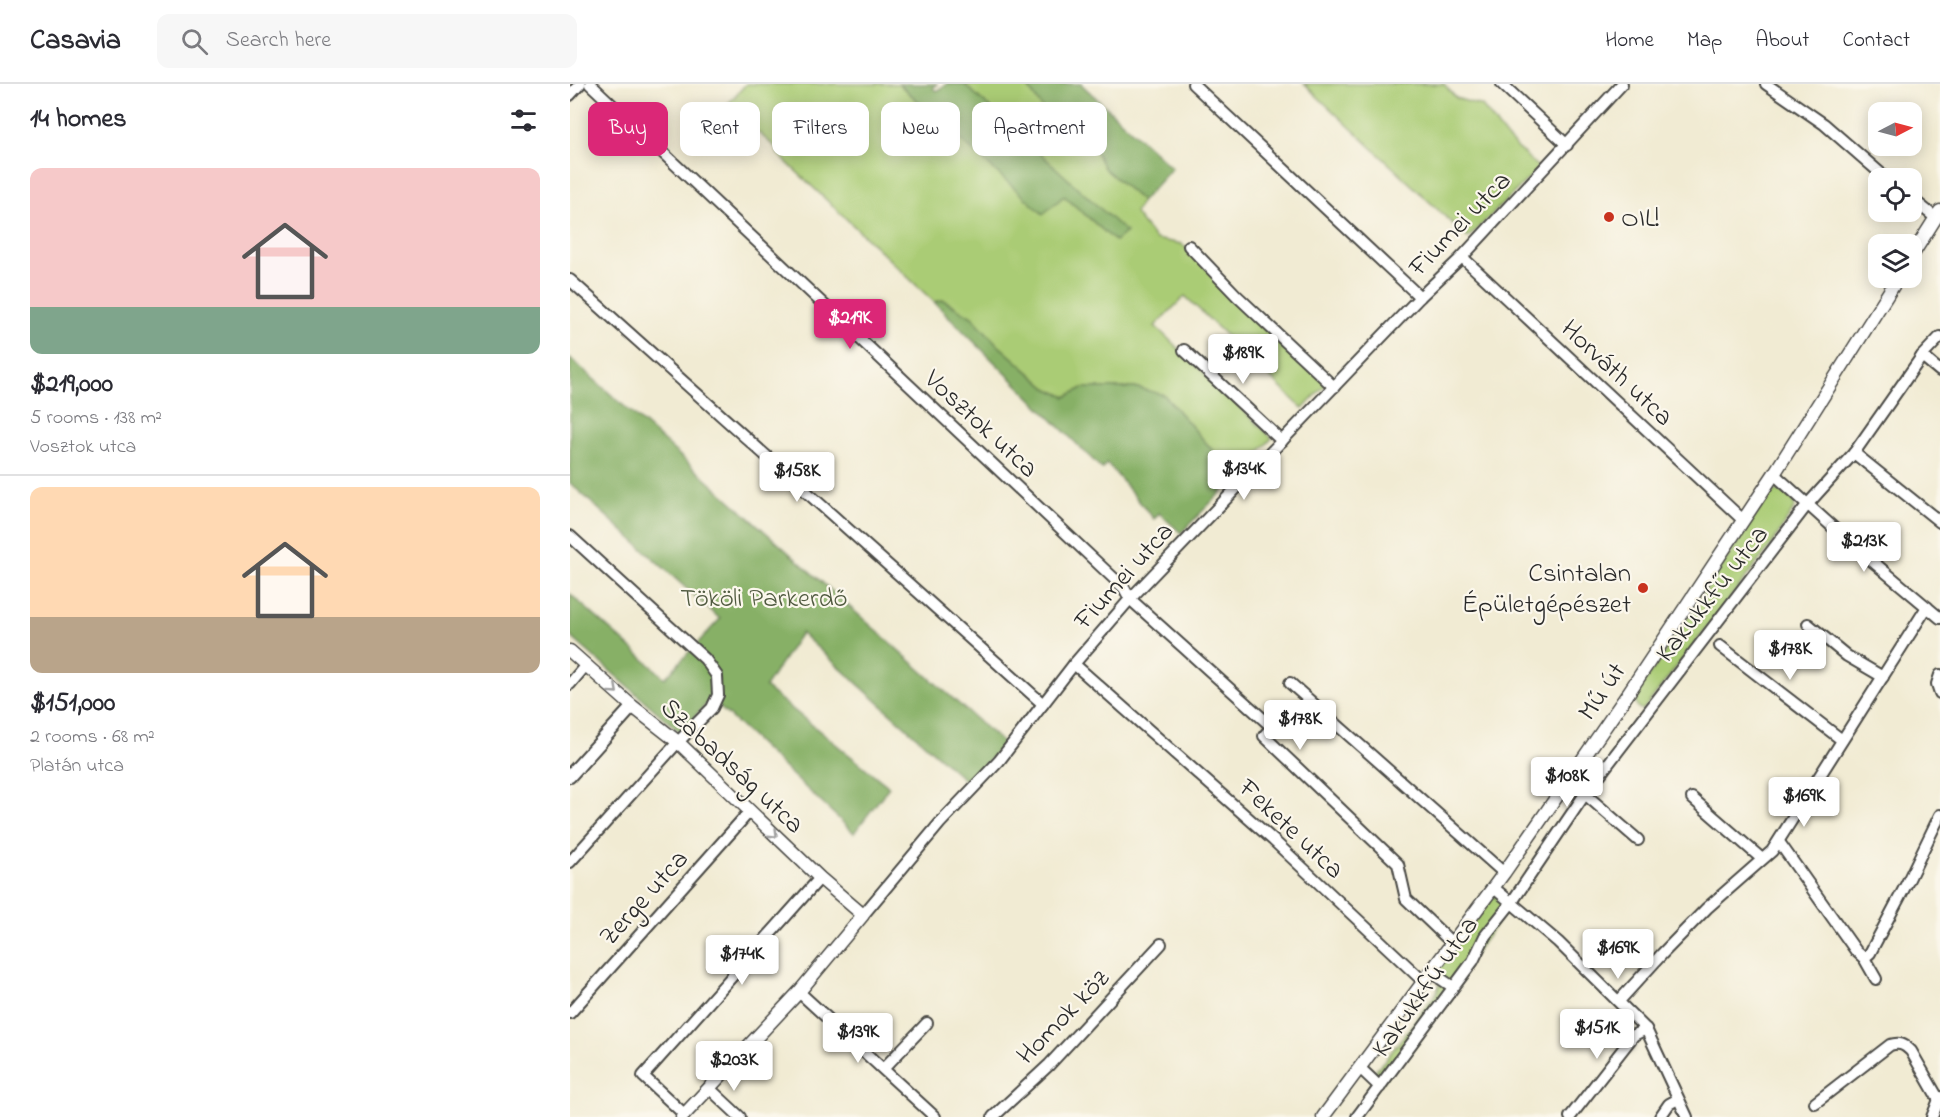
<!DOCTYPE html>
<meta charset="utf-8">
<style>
:root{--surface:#fff;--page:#f7f7f7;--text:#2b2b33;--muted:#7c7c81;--line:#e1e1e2;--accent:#db2777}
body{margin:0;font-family:"Indie Flower",sans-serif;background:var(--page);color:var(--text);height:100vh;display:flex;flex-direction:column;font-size:22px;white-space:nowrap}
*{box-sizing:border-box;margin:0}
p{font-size:20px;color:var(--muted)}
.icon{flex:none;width:33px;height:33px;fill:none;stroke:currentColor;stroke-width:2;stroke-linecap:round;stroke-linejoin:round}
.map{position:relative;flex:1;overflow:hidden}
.panel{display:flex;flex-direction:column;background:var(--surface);width:570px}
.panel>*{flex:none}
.hud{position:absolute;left:18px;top:18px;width:570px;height:54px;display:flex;gap:12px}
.needle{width:39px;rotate:84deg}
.fabs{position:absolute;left:1298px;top:18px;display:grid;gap:12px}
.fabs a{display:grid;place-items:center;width:54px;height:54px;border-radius:12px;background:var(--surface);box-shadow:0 3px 15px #0003;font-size:30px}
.price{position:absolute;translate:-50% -51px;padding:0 14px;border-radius:6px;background:#fff;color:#222;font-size:20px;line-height:39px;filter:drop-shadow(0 2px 3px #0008)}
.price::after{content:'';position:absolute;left:50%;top:36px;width:18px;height:14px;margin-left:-9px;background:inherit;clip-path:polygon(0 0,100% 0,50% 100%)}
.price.current{background:var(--accent);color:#fff}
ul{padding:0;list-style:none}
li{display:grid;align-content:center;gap:12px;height:318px;padding:0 30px}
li+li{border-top:2px solid var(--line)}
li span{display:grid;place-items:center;height:186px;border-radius:12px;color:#555}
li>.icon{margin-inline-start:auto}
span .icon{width:108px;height:108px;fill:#fffc;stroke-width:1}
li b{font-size:26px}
h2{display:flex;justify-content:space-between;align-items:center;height:72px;padding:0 30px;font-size:26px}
.chip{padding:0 21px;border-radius:12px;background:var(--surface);box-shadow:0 3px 15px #0003;font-size:21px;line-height:54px}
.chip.current{background:var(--accent);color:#fff}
header{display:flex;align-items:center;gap:36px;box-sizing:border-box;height:84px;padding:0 30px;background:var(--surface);border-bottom:2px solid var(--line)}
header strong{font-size:28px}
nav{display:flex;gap:33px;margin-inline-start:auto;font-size:21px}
.search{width:420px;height:54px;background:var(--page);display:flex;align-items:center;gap:15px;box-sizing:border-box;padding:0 21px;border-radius:12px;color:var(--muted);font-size:22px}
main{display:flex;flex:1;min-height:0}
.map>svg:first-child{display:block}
.green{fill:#aacc74;stroke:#6a7c50;stroke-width:1.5}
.forest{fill:#87b066;stroke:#596e48;stroke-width:1.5}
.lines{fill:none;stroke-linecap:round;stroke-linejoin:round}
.minor-casing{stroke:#494844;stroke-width:14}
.tertiary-casing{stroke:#494844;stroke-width:15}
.minor{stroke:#fff;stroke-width:10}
.tertiary{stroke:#fff;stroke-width:12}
.oneway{stroke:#a0a0a0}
.poi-dot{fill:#c8321e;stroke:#fbf7ec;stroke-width:2}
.labels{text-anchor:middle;stroke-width:4.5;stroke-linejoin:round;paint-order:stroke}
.poi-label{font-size:27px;fill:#2b2b2b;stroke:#fbf7ec;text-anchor:start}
.street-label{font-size:27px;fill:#2b2b2b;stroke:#fbf7ec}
.park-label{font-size:27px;fill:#515b41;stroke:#fbf7ec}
</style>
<header>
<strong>Casavia</strong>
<div class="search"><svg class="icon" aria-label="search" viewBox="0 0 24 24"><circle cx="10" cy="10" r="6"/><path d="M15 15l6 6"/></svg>Search here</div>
<nav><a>Home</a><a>Map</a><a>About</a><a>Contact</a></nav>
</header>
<main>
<section class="panel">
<h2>14 homes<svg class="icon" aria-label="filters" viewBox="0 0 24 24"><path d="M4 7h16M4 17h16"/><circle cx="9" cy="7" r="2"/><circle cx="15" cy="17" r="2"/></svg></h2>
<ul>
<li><span style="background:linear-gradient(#f6c9c9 75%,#7fa58c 0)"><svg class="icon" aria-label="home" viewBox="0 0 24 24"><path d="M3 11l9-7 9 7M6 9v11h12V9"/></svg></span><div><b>$219,000</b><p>5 rooms · 138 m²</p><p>Vosztok utca</p></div></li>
<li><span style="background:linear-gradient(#ffd9b3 70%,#b9a48a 0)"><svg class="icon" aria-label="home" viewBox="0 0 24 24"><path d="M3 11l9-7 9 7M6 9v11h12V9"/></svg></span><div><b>$151,000</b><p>2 rooms · 68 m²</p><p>Platán utca</p></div></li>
</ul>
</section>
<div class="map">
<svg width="1370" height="1033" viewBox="0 0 1370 1033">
<rect width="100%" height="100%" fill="#fbf7ec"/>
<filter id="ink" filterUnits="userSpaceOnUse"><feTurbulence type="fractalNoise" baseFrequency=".0167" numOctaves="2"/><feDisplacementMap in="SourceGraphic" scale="12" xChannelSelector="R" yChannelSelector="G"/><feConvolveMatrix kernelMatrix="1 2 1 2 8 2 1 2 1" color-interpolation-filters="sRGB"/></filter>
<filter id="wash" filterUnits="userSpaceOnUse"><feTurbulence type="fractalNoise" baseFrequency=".008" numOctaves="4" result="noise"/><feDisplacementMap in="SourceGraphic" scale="24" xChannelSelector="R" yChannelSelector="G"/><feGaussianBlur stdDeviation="1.35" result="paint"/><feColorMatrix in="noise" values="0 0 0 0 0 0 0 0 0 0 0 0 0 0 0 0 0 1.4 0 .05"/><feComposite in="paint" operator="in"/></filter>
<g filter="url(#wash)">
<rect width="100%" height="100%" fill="#f1ebd3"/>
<g class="green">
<path d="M 176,0 L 329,0 L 473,129 L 494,112 L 545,157 L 555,148 L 394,0 L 456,0 L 484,41 L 510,49 L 522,60 L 534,84 L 572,117 L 565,128 L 566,131 L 585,155 L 612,160 L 676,225 L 757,299 L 733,325 L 615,212 L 585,242 L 702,354 L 666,393 L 594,311 L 567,304 L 513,304 L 496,313 L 477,304 L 428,261 L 402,233 L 374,216 L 364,218 L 208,70 L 206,64 L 157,21 Z"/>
<path d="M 734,0 L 874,0 L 886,14 L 912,22 L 937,54 L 969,84 L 898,154 Z"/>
<path d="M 1209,406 L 1223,415 L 1225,423 L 1202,460 L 1073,626 L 1068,624 L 1065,618 L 1068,608 L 1201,408 Z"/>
<path d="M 924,804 L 942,818 L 812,999 L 803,992 L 807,984 L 816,975 L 867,908 L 871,895 L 864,882 Z"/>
</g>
<g class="forest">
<path d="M 329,0 L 367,0 L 363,4 L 366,7 L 377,0 L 394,0 L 556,148 L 545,157 L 494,112 L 473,130 Z"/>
<path d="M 456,0 L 511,0 L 602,84 L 572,117 L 534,84 L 522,60 L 510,49 L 484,41 Z"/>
<path d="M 373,216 L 402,233 L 428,261 L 477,304 L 496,313 L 513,304 L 568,304 L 594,311 L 666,393 L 611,449 L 589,429 L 584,435 L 537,379 L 532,385 L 364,218 Z"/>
<path d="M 0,274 L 434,660 L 398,699 L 231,549 L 195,603 L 319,703 L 284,749 L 141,615 L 110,648 L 0,552 L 0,510 L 95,594 L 150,535 L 0,399 Z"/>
</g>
</g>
<g filter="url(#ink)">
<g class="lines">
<defs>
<g id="minor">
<path d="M 20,0 L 554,504 L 560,515 L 702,643 L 694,652 L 828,780 L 836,815 L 882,859"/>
<path d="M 623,0 L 850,213"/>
<path d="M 932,0 L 997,61"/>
<path d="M 1196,0 L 1254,40 L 1316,94"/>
<path d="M 0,11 L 10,0"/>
<path d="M 1341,114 L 1366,134"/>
<path d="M 619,162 L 667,212 L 764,303"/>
<path d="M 892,173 L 1173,436"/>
<path d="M 0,196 L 473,620"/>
<path d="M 614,266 L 712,357"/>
<path d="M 1352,272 L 1370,287"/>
<path d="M 1284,369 L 1370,438"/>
<path d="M 1204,390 L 1277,456 L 1370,534"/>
<path d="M 0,452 L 135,575 L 147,592 L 148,611 L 142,624 L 108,658 L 0,778"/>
<path d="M 1238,540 L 1277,572 L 1313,593"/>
<path d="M 1150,562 L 1272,656"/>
<path d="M 504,580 L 703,756 L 853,897"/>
<path d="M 1370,591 L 1367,600 L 1370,609"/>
<path d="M 720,599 L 934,789"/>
<path d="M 0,600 L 16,581"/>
<path d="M 0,690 L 62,622 L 63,623 L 0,693"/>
<path d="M 1015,710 L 1068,756"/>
<path d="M 1122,714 L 1192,775"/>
<path d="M 1209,758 L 1286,867 L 1294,874 L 1306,895"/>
<path d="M 924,804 L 988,858 L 1076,945 L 1117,1033"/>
<path d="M 293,831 L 370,739 L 429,677 L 504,580 L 560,515 L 850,213 L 892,173 L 1052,0"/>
<path d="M 1294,874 L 1300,869 L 1337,799 L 1370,731"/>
<path d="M 862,886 L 871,895 L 883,903"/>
<path d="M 229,908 L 365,1033"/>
<path d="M 1049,917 L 1092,870 L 1137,824 L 1202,767 L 1357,523"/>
<path d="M 0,929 L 180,727"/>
<path d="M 314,984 L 357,939"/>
<path d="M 790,984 L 810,1003"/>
<path d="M 139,1004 L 170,1033"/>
<path d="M 1245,1019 L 1320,961 C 1329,958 1334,960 1341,967 L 1369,1016"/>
<path d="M 114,1030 L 73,992 L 250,794"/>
<path d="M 423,1033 L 479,981 L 591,860"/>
<path d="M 787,1033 L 903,877 L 915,852 L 942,818 L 1015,710 L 1237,421 L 1284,369 L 1352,272 L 1370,253"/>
<path d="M 1000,1033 L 1064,951 L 1076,945"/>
<path d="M 1090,1033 L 1099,1020 L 1108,1015"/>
<path d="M 1362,1033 L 1370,1013"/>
</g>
<g id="tertiary">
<path d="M 1341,173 L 1370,127"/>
<path d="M 0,567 L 62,622 L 108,658 L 250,794 L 293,831 L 229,908 L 112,1033"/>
<path d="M 753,1033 L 934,789 L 1055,614 L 1204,390 L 1328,194"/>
</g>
</defs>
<use href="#minor" class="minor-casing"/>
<use href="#tertiary" class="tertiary-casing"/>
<use href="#minor" class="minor"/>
<use href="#tertiary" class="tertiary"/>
</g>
<defs><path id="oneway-chevron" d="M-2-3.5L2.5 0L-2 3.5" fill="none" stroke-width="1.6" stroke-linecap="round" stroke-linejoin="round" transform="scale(1.5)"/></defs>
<g class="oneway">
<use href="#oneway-chevron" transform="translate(44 606) rotate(42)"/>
<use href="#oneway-chevron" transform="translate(204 750) rotate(44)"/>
</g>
</g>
<g class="poi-dot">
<circle cx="1039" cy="133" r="6"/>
<circle cx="1073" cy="504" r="6"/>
</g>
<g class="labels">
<g class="poi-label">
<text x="1051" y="142">OIL!</text>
<text x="1061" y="497" text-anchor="end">Csintalan<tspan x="1061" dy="31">Épületgépészet</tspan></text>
</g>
<g class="street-label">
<text transform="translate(889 139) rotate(-46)" y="9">Fiumei utca</text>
<text transform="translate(1048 288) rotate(43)" y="9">Horváth utca</text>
<text transform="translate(412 339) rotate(43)" y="9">Vosztok utca</text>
<text transform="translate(553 491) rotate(-48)" y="9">Fiumei utca</text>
<text transform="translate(1141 509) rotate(-52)" y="9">Kakukkfű utca</text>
<text transform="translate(1031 607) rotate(-56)" y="9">Mű út</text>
<text transform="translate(163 681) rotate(43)" y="9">Szabadság utca</text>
<text transform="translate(722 744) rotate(43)" y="9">Fekete utca</text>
<text transform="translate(73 813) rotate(-48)" y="9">Zerge utca</text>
<text transform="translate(854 902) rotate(-55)" y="9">Kakukkfű utca</text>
<text transform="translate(492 932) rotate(-46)" y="9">Homok köz</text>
</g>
<g class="park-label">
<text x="194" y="522">Tököli Parkerdő</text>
</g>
</g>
</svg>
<div class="fabs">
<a><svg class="needle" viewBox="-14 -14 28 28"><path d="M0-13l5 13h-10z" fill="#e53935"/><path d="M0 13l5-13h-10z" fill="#7c7c81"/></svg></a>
<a><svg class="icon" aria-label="locate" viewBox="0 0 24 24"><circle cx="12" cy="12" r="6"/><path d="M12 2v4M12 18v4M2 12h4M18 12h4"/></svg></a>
<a><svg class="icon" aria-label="layers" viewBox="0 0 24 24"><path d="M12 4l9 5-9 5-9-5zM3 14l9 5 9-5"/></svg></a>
</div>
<b class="price current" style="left:280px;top:266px">$219K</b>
<b class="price" style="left:673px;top:301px">$189K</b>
<b class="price" style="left:674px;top:417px">$134K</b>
<b class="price" style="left:227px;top:419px">$158K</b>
<b class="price" style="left:1294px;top:489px">$213K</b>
<b class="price" style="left:1220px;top:597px">$178K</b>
<b class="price" style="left:730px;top:667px">$178K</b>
<b class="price" style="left:997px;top:724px">$108K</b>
<b class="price" style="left:1234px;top:744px">$169K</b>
<b class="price" style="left:1048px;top:896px">$169K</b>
<b class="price" style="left:172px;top:902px">$174K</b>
<b class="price" style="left:1027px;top:976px">$151K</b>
<b class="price" style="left:288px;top:980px">$139K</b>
<b class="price" style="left:164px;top:1008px">$203K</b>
<div class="hud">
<a class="chip current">Buy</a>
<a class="chip">Rent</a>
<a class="chip">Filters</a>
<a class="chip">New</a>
<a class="chip">Apartment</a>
</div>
</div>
</main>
